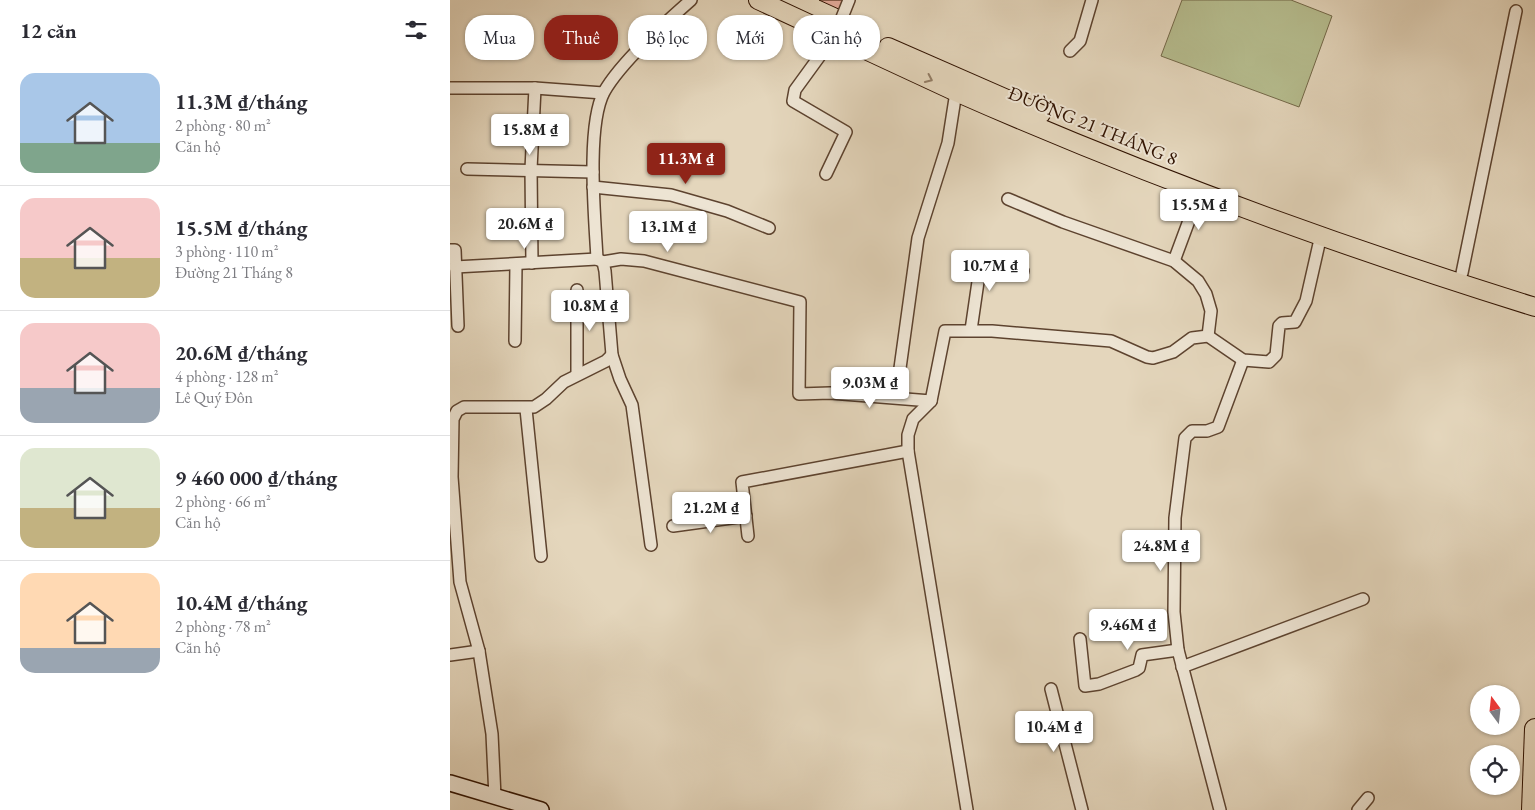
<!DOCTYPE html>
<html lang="vi">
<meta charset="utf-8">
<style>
:root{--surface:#fff;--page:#f2f2f3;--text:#2b2b33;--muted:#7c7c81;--line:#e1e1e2;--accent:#8f2418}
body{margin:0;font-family:"EB Garamond",serif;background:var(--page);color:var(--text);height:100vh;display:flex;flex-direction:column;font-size:19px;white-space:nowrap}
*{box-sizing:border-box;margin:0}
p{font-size:16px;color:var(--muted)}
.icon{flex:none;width:28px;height:28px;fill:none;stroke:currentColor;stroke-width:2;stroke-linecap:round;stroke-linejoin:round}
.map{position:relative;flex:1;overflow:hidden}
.drawer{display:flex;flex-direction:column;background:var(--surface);width:450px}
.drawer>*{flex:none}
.banner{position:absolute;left:15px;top:15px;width:475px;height:45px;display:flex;gap:10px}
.needle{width:32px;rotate:345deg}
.fabs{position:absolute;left:1020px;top:685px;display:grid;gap:10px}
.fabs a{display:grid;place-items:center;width:50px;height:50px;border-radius:50%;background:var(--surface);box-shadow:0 1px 4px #0004;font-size:25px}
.price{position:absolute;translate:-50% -42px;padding:0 11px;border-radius:5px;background:#fff;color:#222;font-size:16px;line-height:32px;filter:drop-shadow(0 1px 2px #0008)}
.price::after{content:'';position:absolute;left:50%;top:30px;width:15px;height:11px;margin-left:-8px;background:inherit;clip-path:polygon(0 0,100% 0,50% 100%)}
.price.active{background:var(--accent);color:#fff}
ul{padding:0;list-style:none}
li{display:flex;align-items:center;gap:15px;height:125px;padding:0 20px}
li+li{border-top:1px solid var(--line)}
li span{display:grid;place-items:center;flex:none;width:140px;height:100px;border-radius:15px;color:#555}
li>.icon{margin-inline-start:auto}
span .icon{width:60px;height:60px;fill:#fffc;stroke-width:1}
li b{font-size:21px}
h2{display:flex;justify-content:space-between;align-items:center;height:60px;padding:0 20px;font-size:21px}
.chip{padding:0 18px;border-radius:20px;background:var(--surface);box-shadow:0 1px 4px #0004;font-size:18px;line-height:45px}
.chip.active{background:var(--accent);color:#fff}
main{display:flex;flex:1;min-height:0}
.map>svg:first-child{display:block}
.green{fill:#b6bd8f;stroke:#736848}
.building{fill:#e4ab9b;stroke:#301200}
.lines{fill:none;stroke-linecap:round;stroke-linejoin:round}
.street-casing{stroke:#5d432f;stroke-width:14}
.secondary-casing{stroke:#301200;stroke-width:18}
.primary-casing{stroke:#301200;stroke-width:20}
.highway-casing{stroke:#301200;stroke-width:22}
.street{stroke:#ede4d3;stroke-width:11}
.secondary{stroke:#ede4d3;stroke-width:15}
.primary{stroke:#e4d6bc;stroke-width:18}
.highway{stroke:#e4d6bc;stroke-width:20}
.oneway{stroke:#937e67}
.labels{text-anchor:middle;stroke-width:4;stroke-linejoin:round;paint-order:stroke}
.street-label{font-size:19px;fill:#301200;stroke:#ede4d3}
</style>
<main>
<section class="drawer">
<h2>12 căn<svg class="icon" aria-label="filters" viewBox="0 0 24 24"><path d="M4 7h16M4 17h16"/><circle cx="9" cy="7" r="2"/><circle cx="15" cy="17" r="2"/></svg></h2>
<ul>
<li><span style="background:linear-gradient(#a9c7e8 70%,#7fa58c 0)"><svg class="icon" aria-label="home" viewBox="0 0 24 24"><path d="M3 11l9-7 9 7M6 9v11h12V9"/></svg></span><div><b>11.3M ₫/tháng</b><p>2 phòng · 80 m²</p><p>Căn hộ</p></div></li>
<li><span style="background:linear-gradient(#f6c9c9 60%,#c2b280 0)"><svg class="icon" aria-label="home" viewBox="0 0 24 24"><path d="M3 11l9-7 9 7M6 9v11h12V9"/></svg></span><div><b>15.5M ₫/tháng</b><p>3 phòng · 110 m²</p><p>Đường 21 Tháng 8</p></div></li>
<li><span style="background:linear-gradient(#f6c9c9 65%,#9aa5b1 0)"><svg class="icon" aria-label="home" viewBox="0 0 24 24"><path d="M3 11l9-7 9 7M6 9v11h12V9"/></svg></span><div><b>20.6M ₫/tháng</b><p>4 phòng · 128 m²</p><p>Lê Quý Đôn</p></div></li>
<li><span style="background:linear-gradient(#dfe7d0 60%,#c2b280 0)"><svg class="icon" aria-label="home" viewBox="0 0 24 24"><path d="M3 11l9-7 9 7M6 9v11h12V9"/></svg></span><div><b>9 460 000 ₫/tháng</b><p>2 phòng · 66 m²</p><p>Căn hộ</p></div></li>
<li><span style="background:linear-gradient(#ffd9b3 75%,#9aa5b1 0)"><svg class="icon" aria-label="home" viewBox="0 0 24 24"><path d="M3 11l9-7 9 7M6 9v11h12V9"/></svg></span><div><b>10.4M ₫/tháng</b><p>2 phòng · 78 m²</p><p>Căn hộ</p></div></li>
</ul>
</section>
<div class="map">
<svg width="1085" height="810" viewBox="0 0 1085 810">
<rect width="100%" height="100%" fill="#e4d6bc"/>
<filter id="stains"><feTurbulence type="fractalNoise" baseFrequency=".004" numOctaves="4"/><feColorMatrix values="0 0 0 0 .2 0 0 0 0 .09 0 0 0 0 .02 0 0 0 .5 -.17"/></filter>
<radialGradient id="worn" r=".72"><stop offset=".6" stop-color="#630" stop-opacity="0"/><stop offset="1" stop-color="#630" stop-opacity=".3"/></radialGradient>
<path class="green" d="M 732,0 L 841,0 L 882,16 L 849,107 L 711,56 Z"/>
<path class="building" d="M 369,0 L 397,0 L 393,11 Z"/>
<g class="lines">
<defs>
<g id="street">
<path d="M 620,51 L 630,41 L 642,0"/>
<path d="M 0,88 L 85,88 L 153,93"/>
<path d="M 17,169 L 143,172"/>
<path d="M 376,174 L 396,132 L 343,101 L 345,90 L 385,35 L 399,0"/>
<path d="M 143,187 L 221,195 L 277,211 L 319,228"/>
<path d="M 558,199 L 613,222 L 724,261 L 748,281 L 756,294 L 761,311 L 758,336"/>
<path d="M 0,250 L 5,250 L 8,326"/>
<path d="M 147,259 L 153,262 L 155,271 L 162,355 L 170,379 L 182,405 L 201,545"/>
<path d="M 147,259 C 145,219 136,126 154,92 C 171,62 215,23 241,0"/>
<path d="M 724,261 L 750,191"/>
<path d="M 153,262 L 171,259 L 194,261 L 350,302 L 349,394 L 380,393 L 481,401"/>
<path d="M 82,263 L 81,169 L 85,88"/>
<path d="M 5,267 L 147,259"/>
<path d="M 1012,273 L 1066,11"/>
<path d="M 521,330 L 530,268 L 573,271"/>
<path d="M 65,341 L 66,264"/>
<path d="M 127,374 L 127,290"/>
<path d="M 446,397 L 468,238 L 498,143 L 506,92"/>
<path d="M 76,409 L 91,556"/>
<path d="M 223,526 L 296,516"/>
<path d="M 298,536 L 292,482 L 458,451"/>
<path d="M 630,639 L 635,686 L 649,684 L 686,670 L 689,668 L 692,655 L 728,650"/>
<path d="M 0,655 L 29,651"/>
<path d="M 732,667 L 913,599"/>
<path d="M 601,689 L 632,810"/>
<path d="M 45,797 L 42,734 L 29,651 L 10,582 L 2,477 L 3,419 L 7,411 L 14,407 L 84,407 L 96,399 L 114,382 L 156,361 L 162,355"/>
<path d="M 517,810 L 458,451 L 458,435 L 463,419 L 481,401 L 495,331 L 542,331 L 661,341 L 697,357 L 703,358 L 723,352 L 742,338 L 758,336 L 793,360 L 819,362 L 826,355 L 829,326 L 832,323 L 845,322 L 856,301 L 871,235"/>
<path d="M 770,810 L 728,650 L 724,612 L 725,518 L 735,438 L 742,431 L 757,431 L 768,427 L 793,360"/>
<path d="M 908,810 L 918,798"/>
</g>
<path id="secondary" d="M 0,783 L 91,810"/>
<g id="primary">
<path d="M 308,0 C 374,30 440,62 506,92 C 694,175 889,246 1085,307"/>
<path d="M 438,47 L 591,114"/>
</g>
<path id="highway" d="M 1082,810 L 1085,729"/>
</defs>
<use href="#street" class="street-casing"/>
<use href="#secondary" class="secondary-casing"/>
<use href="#primary" class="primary-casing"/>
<use href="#highway" class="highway-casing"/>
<use href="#street" class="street"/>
<use href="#secondary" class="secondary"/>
<use href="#primary" class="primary"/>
<use href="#highway" class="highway"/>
</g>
<defs><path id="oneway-chevron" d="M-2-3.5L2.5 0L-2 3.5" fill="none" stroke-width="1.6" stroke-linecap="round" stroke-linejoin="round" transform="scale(1.25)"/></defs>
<use class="oneway" href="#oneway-chevron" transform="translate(479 79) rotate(25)"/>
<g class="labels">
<g class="street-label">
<text transform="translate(643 125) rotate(22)" y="7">ĐƯỜNG 21 THÁNG 8</text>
</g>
</g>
<rect width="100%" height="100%" filter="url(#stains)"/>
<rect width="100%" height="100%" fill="url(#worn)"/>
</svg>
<div class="fabs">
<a><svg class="needle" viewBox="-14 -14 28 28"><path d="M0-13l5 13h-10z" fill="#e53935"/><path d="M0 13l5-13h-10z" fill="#7c7c81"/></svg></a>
<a><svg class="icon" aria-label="locate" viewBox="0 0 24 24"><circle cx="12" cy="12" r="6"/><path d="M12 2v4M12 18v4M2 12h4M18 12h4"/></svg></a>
</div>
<b class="price" style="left:80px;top:156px">15.8M ₫</b>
<b class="price active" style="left:236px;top:185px">11.3M ₫</b>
<b class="price" style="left:749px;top:231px">15.5M ₫</b>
<b class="price" style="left:75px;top:250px">20.6M ₫</b>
<b class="price" style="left:218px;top:253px">13.1M ₫</b>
<b class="price" style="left:540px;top:292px">10.7M ₫</b>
<b class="price" style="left:140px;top:332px">10.8M ₫</b>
<b class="price" style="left:420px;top:409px">9.03M ₫</b>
<b class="price" style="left:261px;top:534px">21.2M ₫</b>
<b class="price" style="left:711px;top:572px">24.8M ₫</b>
<b class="price" style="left:678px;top:651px">9.46M ₫</b>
<b class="price" style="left:604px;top:753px">10.4M ₫</b>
<div class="banner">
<a class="chip">Mua</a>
<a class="chip active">Thuê</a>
<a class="chip">Bộ lọc</a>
<a class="chip">Mới</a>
<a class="chip">Căn hộ</a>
</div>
</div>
</main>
